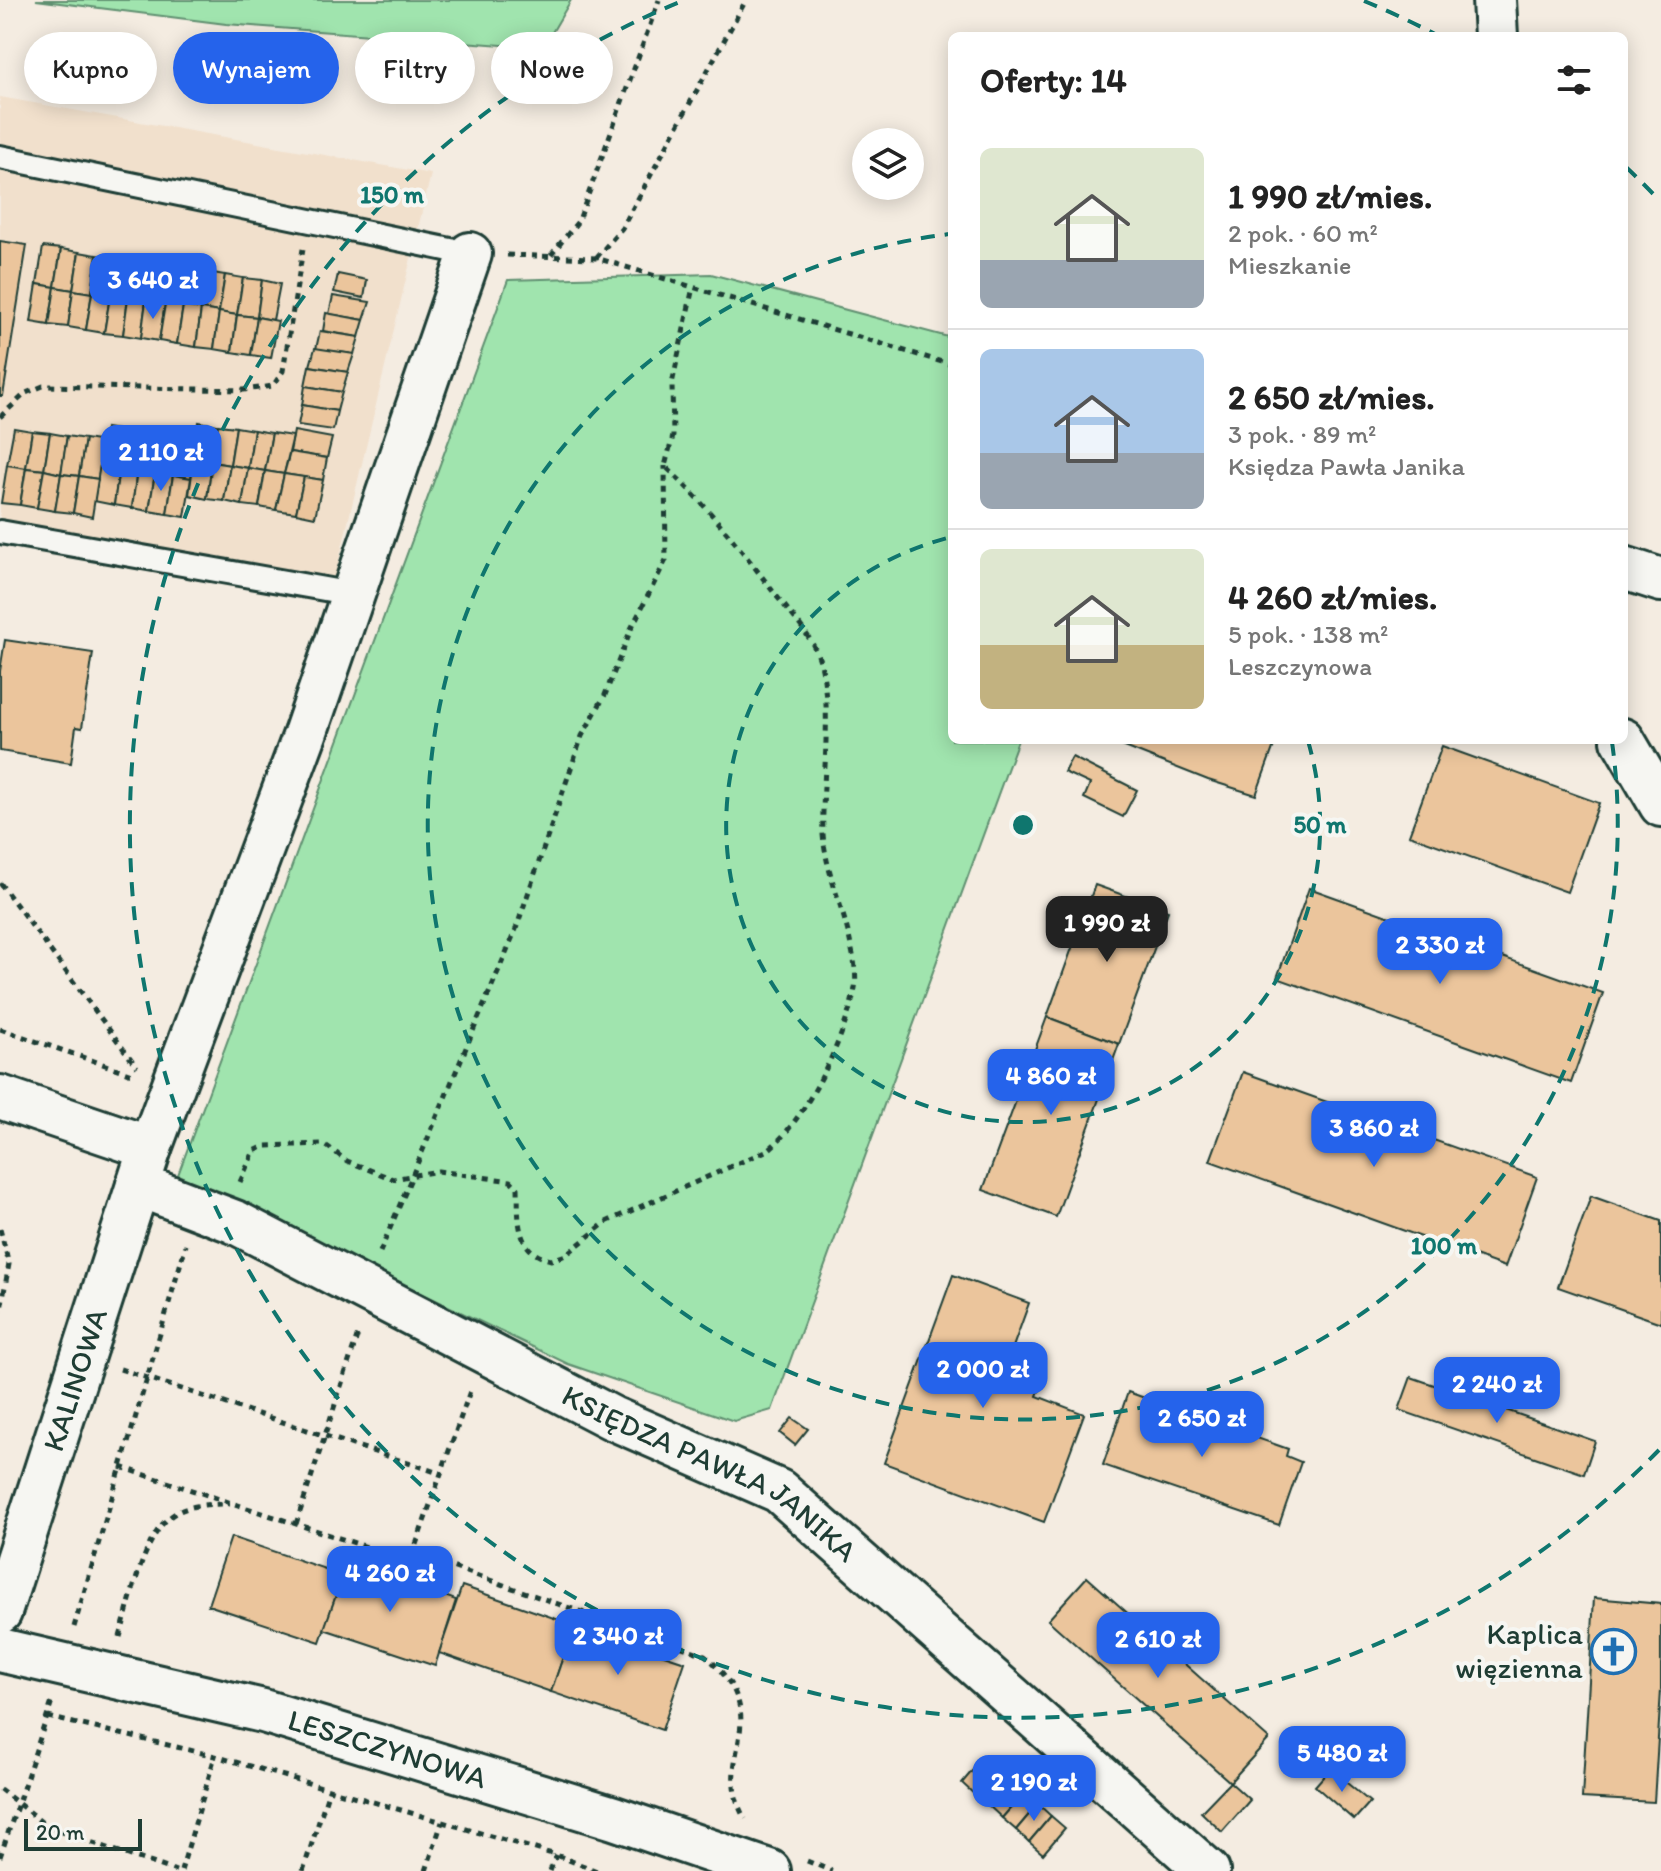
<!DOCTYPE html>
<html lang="pl">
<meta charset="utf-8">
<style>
:root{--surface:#fff;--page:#f2f2f2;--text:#222;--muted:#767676;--line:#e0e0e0;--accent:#2563eb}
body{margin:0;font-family:Itim,sans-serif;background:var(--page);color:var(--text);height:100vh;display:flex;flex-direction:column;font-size:30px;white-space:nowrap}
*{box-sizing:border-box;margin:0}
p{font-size:26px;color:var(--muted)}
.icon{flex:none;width:44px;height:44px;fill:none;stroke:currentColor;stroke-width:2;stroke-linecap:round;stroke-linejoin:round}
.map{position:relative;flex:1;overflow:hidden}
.sheet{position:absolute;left:948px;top:32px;width:680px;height:712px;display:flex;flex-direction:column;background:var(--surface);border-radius:12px;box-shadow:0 4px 20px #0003}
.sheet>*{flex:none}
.hud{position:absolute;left:24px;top:32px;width:760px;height:72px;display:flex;gap:16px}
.fabs{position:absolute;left:852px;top:128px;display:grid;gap:16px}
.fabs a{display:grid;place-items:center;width:72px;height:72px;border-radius:50%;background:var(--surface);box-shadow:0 4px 20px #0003;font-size:40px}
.scale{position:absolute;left:24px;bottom:20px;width:118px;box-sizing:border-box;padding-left:8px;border:4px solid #1f3d34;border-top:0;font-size:22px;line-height:28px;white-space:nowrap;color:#1f3d34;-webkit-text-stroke:6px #f6f6f2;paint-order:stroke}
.price{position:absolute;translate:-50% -68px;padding:0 18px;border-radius:16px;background:var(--accent);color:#fff;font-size:26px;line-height:52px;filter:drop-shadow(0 2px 4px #0008)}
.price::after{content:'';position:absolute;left:50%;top:48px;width:24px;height:18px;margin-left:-12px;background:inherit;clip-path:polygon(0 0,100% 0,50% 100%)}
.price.on{background:#222;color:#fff}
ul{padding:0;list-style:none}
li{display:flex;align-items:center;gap:24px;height:200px;padding:0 32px}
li+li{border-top:2px solid var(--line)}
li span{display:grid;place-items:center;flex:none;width:224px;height:160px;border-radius:12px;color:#555}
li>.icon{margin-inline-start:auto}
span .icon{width:96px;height:96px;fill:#fffc;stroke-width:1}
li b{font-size:34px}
h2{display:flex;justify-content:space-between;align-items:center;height:96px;padding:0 32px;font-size:34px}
.chip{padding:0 28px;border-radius:36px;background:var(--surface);box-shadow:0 4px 20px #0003;font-size:28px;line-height:72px}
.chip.on{background:var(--accent);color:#fff}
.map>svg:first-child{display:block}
.built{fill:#f1e0cc}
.green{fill:#a0e4ae;stroke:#609071;stroke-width:2}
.building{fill:#ebc59c;stroke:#1f3d34;stroke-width:2}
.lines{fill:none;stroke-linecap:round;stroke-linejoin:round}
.service-casing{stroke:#1f3d34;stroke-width:28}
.minor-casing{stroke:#1f3d34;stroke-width:48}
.path{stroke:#1f3d34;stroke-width:5;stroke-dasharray:6 6;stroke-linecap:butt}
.service{stroke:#f6f6f2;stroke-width:22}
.minor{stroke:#f6f6f2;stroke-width:42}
.ring{fill:none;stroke:#0f766e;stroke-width:4;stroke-dasharray:14 10}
.labels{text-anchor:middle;stroke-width:8;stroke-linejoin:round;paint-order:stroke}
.street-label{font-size:30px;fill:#1f3d34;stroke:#f6f6f2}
.poi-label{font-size:30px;fill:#1f3d34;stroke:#f6f6f2;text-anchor:end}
.centre{fill:#0f766e;stroke:#f6f6f2;stroke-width:4}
.ring-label{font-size:24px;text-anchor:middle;font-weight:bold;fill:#0f766e;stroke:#f6f6f2;stroke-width:8;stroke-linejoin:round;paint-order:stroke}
</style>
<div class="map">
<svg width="1661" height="1871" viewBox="0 0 1661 1871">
<rect width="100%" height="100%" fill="#f4ece1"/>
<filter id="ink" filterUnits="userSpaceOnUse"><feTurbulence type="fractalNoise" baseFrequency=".0125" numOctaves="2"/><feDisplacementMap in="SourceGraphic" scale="16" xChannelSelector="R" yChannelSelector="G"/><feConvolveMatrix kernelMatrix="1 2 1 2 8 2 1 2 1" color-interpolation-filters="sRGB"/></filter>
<g filter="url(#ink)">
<path class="built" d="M 0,97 L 431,174 L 329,602 L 0,539 Z"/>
<g class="green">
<path d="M 36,0 L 571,0 L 543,48 L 226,24 Z"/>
<path d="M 711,274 L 952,338 L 952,740 L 1018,740 L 772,1410 L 734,1421 L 568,1364 L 178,1175 L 508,280 Z"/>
</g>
<g class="building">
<path d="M 0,241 L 27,245 L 3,396 L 0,396 Z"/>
<path d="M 43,247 L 61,249 L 55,287 L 37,284 Z"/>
<path d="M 61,249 L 79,252 L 73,290 L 55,287 Z"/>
<path d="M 79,252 L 97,255 L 92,293 L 73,290 Z"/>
<path d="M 97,255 L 115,258 L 110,296 L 92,293 Z"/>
<path d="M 115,258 L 134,261 L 128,298 L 110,296 Z"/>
<path d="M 134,261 L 152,264 L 146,301 L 128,298 Z"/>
<path d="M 152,264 L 170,266 L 165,304 L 146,301 Z"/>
<path d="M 170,266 L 188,269 L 183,306 L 165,304 Z"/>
<path d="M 188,269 L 207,272 L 201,309 L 183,306 Z"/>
<path d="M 207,272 L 225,275 L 219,312 L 201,309 Z"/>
<path d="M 338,274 L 367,280 L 364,298 L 334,292 Z"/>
<path d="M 225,275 L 243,278 L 237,315 L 219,312 Z"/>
<path d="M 243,278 L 262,280 L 257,317 L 237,315 Z"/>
<path d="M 262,280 L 280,284 L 273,320 L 257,317 Z"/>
<path d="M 37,284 L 55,287 L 49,325 L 31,322 Z"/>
<path d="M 55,287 L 73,290 L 68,327 L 49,325 Z"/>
<path d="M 73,290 L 92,293 L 86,330 L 68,327 Z"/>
<path d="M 92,293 L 110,296 L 104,333 L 86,330 Z"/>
<path d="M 110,296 L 128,298 L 123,335 L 104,333 Z"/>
<path d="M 333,296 L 370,302 L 364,320 L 329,314 Z"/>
<path d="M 128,298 L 146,301 L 141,338 L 123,335 Z"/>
<path d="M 146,301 L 165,304 L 159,341 L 141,338 Z"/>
<path d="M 165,304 L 183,306 L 177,344 L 159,341 Z"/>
<path d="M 183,306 L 201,309 L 196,347 L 177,344 Z"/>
<path d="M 201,309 L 219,312 L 214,349 L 196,347 Z"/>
<path d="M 219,312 L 237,315 L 232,352 L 214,349 Z"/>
<path d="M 326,313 L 364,320 L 359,337 L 323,331 Z"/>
<path d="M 237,315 L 257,317 L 251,355 L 232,352 Z"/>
<path d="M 257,317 L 278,321 L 271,358 L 251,355 Z"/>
<path d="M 320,331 L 359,337 L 354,354 L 316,349 Z"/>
<path d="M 315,348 L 354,354 L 348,372 L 310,366 Z"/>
<path d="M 309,366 L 348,372 L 342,392 L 305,386 Z"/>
<path d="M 305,386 L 342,392 L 337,411 L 302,405 Z"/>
<path d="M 302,405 L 337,411 L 333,430 L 298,425 Z"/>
<path d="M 199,422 L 218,425 L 212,462 L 194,459 Z"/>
<path d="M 218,425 L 236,427 L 230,465 L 212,462 Z"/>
<path d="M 236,427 L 254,430 L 248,468 L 230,465 Z"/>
<path d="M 14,428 L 32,431 L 26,468 L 7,465 Z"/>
<path d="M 106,428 L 124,431 L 119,468 L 100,465 Z"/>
<path d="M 254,430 L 272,433 L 265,471 L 248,468 Z"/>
<path d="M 32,431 L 50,433 L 44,470 L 26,468 Z"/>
<path d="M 124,431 L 143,433 L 137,470 L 119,468 Z"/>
<path d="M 294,431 L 332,438 L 327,458 L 290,452 Z"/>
<path d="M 50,433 L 67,436 L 61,474 L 44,470 Z"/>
<path d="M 143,433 L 161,436 L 155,473 L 137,470 Z"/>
<path d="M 272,433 L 293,436 L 284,474 L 265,471 Z"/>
<path d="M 67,436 L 85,439 L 79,476 L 61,474 Z"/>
<path d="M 161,436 L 178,438 L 173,475 L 155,473 Z"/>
<path d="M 178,438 L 197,440 L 191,478 L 173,475 Z"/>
<path d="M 85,439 L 104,442 L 98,479 L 79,476 Z"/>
<path d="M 290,452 L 327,458 L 323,480 L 284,474 Z"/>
<path d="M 194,459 L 212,462 L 207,499 L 189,495 Z"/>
<path d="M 212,462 L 230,465 L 224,501 L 207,499 Z"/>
<path d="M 7,465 L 26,468 L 20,505 L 1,503 Z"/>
<path d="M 100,465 L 119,468 L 114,505 L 94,501 Z"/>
<path d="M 230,465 L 248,468 L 242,505 L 224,501 Z"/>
<path d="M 26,468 L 44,470 L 37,508 L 20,505 Z"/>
<path d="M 119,468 L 137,470 L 132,508 L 114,505 Z"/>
<path d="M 248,468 L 265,471 L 259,507 L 242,505 Z"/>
<path d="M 44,470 L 61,474 L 55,511 L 37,508 Z"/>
<path d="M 137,470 L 155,473 L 149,511 L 132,508 Z"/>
<path d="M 265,471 L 284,474 L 276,510 L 259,507 Z"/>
<path d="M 155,473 L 173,475 L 167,514 L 149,511 Z"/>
<path d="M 61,474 L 79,476 L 73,513 L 55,511 Z"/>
<path d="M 284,474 L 304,477 L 296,513 L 276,510 Z"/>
<path d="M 173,475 L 191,478 L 185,517 L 167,514 Z"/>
<path d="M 79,476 L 98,479 L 92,517 L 73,513 Z"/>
<path d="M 304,477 L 323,480 L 315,517 L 296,513 Z"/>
<path d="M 5,640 L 93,653 L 82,728 L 76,727 L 71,763 L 0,751 L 0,671 Z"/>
<path d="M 1107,740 L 1276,740 L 1256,795 L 1208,780 Z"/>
<path d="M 1442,746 L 1599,803 L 1567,892 L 1409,835 Z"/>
<path d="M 1072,757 L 1137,790 L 1123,817 L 1084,798 L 1090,784 L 1064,772 Z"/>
<path d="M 1095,885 L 1168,911 L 1119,1044 L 1047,1017 Z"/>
<path d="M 1309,888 L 1603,993 L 1571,1083 L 1277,978 Z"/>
<path d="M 1047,1017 L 1119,1044 L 1056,1217 L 983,1190 Z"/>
<path d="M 1243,1072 L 1537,1177 L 1505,1267 L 1210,1161 Z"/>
<path d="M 1591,1196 L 1661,1221 L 1661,1323 L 1558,1287 Z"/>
<path d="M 953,1275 L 1029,1303 L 1000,1383 L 1019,1390 L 1024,1375 L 1043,1381 L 1037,1396 L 1084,1414 L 1044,1522 L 884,1463 Z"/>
<path d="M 1411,1377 L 1595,1441 L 1584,1474 L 1399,1410 Z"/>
<path d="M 1128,1392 L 1288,1449 L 1286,1456 L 1301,1462 L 1279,1525 L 1103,1465 Z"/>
<path d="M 792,1418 L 808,1429 L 795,1445 L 780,1433 Z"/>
<path d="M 231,1537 L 343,1575 L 320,1642 L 208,1605 Z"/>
<path d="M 348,1562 L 456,1600 L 435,1666 L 324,1629 Z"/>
<path d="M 1087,1577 L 1269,1739 L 1230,1782 L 1048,1620 Z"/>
<path d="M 462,1586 L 574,1625 L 551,1692 L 439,1653 Z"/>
<path d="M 1594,1598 L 1661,1604 L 1661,1690 L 1654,1802 L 1582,1798 Z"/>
<path d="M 574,1625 L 685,1662 L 662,1730 L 551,1692 Z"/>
<path d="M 983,1758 L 997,1769 L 975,1795 L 962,1783 Z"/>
<path d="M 997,1769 L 1011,1781 L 989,1806 L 975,1795 Z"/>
<path d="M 1330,1769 L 1370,1802 L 1354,1820 L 1315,1786 Z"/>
<path d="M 1011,1781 L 1024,1793 L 1002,1818 L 989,1806 Z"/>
<path d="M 1230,1782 L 1250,1800 L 1222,1832 L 1201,1812 Z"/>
<path d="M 1024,1793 L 1038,1804 L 1016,1830 L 1002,1818 Z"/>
<path d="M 1038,1804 L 1051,1816 L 1029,1842 L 1016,1830 Z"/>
<path d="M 1051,1816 L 1065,1828 L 1043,1854 L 1029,1842 Z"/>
</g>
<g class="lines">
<defs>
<g id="service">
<path d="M 0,157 L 470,254"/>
<path d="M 0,532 L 353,594"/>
</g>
<g id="minor">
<path d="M 1494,0 L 1496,36"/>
<path d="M 1624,568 L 1661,580"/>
<path d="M 1623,740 L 1661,805"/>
<path d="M 0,1097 L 150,1148"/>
<path id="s1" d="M 138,1185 L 235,1222 L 612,1418 L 779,1491 L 1208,1871"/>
<path id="s2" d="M 0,1612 L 150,1148 L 305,734 L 470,254"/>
<path id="s3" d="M 0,1650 L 263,1711 L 614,1818 L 769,1871"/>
</g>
</defs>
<use href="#service" class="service-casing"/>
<use href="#minor" class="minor-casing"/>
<g class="path">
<path d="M 507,255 L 596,258 L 952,365"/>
<path d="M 551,255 L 579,220 L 659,0"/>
<path d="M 596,258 L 622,228 L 746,0"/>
<path d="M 0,417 L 26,393 L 43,386 L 244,390 L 273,386 L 283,371 L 303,249"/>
<path d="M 0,883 L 137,1067"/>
<path d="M 0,1029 L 135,1075"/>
<path d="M 240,1182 L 254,1151 L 265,1146 L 324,1144 L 347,1161 L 393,1179 L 438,1171 L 511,1181 L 518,1188 C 519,1218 514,1252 551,1260 L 566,1255 L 606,1222 L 768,1150 C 806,1120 846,1036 855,988 C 857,976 854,958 851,946 C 844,908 826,874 823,834 C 821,788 835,692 817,653 C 808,632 789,612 775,594 C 741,549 706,504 665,466 L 673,436 L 672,384 L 693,287"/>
<path d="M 0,1229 L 9,1264 L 0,1315"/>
<path d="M 380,1252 L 516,929 L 582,736 L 605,695 L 631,629 L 666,560 L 665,466"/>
<path d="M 120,1369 L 442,1474"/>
<path d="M 121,1467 L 370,1548 L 432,1560 L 705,1655 C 780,1722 708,1755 745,1819"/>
<path d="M 296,1524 L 359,1331"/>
<path d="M 412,1556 L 470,1391"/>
<path d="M 74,1627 L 186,1245"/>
<path d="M 120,1637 C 129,1606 143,1537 170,1517 C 186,1504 211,1504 230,1504"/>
<path d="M 48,1717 L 215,1756 L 556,1855 L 597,1871"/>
<path d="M 0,1789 L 49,1828 L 176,1871"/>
<path d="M 0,1857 L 52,1702"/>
<path d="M 807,1861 L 832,1871"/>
<path d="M 181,1871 L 215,1756"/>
<path d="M 303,1871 L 329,1790"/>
<path d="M 426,1871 L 442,1822"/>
<path d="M 550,1871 L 556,1855"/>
</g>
<use href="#service" class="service"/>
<use href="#minor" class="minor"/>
</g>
</g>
<g class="ring">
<path d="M1308 741A297 297 0 1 1 951 537"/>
<path d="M1612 742A595 595 0 1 1 950 234"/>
<path d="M1659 1450A892 892 0 1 1 682 1M1364 1A892 892 0 0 1 1435 34M1626 167A892 892 0 0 1 1659 200"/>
</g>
<defs>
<symbol id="church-ring" viewBox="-11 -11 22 22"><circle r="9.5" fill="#f6f6f2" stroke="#1f6fb2" stroke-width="1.5"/><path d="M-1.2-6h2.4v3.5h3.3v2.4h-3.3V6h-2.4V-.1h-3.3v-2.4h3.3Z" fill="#1f6fb2"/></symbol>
</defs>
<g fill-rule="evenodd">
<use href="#church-ring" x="1588" y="1626" width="51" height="51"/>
</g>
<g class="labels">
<g class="street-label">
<text dy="10" stroke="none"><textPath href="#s2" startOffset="244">KALINOWA</textPath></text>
<text dy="10" stroke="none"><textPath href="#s1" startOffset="642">KSIĘDZA PAWŁA JANIKA</textPath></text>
<text dy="10" stroke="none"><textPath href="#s3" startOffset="400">LESZCZYNOWA</textPath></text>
</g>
<g class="poi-label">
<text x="1583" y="1644">Kaplica<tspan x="1583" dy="34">więzienna</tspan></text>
</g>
</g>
<circle cx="1023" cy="825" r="12" class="centre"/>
<g class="ring-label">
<text x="392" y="203">150 m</text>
<text x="1320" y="833">50 m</text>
<text x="1444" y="1254">100 m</text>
</g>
</svg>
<div class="fabs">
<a><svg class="icon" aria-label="layers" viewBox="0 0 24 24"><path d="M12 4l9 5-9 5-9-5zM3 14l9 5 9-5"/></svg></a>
</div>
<div class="scale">20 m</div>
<b class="price" style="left:153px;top:321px">3 640 zł</b>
<b class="price" style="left:161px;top:493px">2 110 zł</b>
<b class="price on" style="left:1107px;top:964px">1 990 zł</b>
<b class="price" style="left:1440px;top:986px">2 330 zł</b>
<b class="price" style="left:1051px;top:1117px">4 860 zł</b>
<b class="price" style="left:1374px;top:1169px">3 860 zł</b>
<b class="price" style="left:983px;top:1410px">2 000 zł</b>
<b class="price" style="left:1497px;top:1425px">2 240 zł</b>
<b class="price" style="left:1202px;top:1459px">2 650 zł</b>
<b class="price" style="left:390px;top:1614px">4 260 zł</b>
<b class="price" style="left:618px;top:1677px">2 340 zł</b>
<b class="price" style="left:1158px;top:1680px">2 610 zł</b>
<b class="price" style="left:1342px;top:1794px">5 480 zł</b>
<b class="price" style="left:1034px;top:1823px">2 190 zł</b>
<div class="hud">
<a class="chip">Kupno</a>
<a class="chip on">Wynajem</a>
<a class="chip">Filtry</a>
<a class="chip">Nowe</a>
</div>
<section class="sheet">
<h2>Oferty: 14<svg class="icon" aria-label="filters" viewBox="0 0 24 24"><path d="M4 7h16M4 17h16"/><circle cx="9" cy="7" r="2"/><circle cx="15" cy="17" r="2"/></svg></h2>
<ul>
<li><span style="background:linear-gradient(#dfe7d0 70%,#9aa5b1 0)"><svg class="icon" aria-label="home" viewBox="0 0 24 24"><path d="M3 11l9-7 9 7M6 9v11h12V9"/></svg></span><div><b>1 990 zł/mies.</b><p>2 pok. · 60 m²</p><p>Mieszkanie</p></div></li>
<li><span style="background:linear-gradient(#a9c7e8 65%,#9aa5b1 0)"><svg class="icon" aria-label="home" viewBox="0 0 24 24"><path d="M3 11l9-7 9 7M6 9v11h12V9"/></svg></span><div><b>2 650 zł/mies.</b><p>3 pok. · 89 m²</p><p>Księdza Pawła Janika</p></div></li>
<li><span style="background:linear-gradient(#dfe7d0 60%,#c2b280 0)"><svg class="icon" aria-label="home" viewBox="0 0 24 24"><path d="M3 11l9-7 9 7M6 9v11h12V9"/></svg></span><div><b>4 260 zł/mies.</b><p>5 pok. · 138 m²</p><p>Leszczynowa</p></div></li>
</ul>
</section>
</div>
